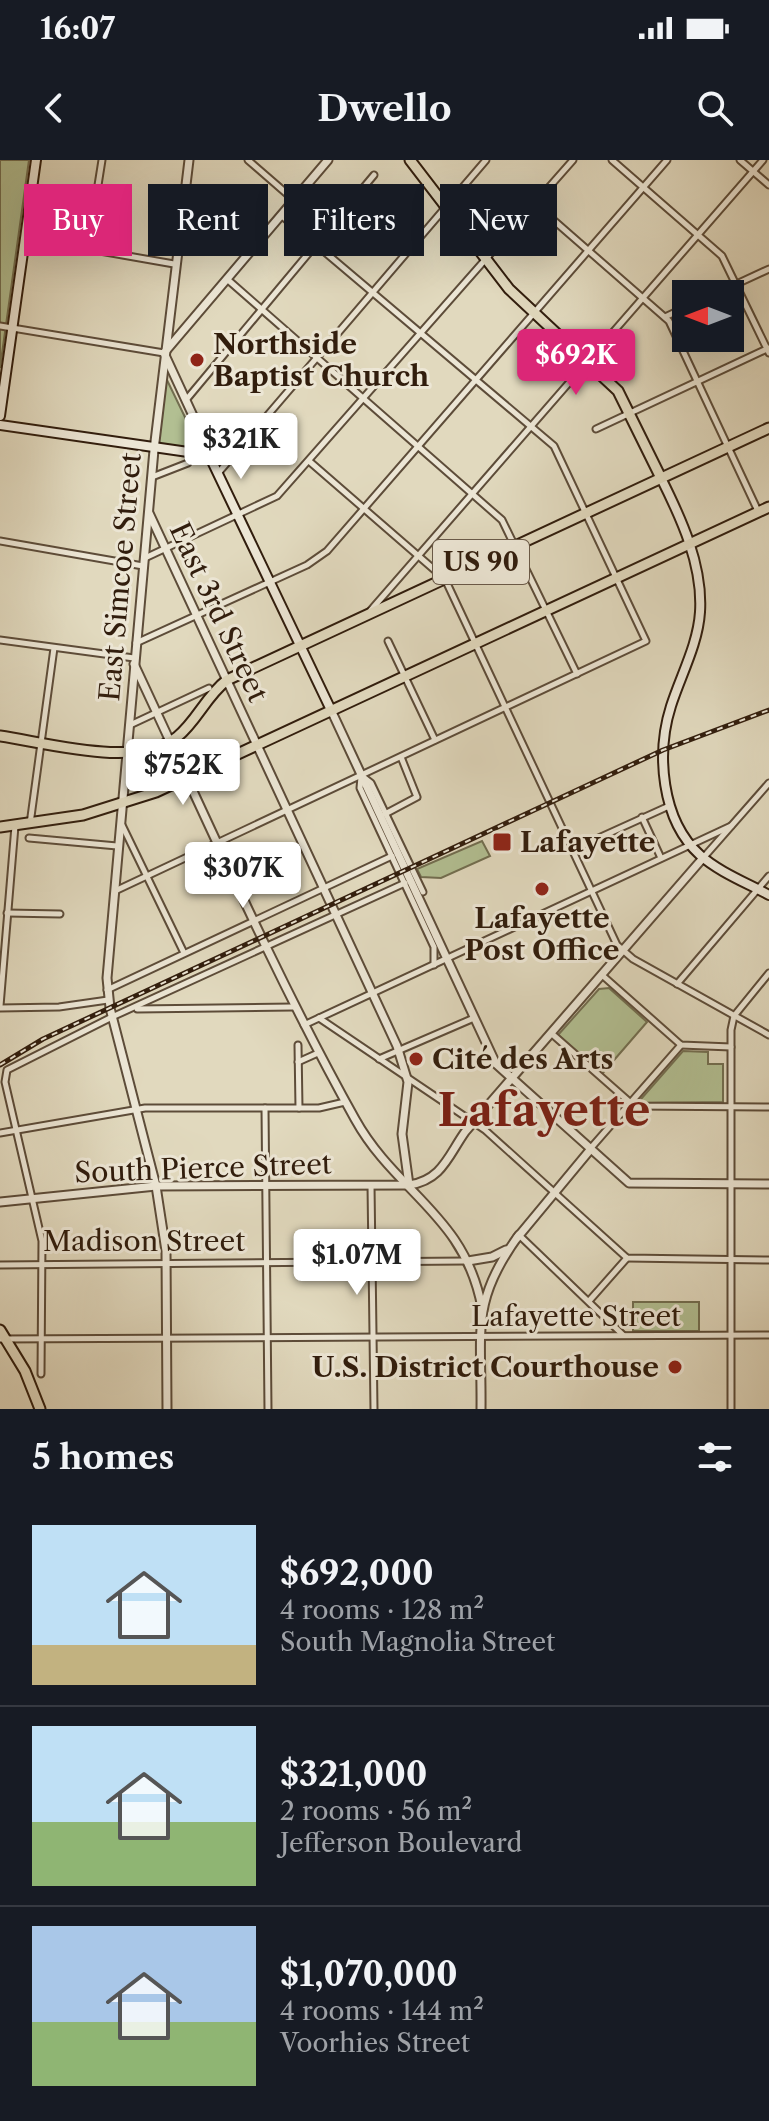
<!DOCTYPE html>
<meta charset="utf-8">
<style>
:root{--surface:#171b24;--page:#242831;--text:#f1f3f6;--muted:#9ea1a6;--line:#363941;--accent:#db2777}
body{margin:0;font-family:"Libre Caslon Text",serif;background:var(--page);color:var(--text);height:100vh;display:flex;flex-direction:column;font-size:30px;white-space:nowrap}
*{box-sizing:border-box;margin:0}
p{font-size:26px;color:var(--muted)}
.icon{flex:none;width:44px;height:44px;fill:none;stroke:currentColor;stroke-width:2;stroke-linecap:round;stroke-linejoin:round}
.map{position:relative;height:1249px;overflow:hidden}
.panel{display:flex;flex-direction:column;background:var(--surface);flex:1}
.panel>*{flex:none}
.guide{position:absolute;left:24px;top:24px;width:722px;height:72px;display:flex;gap:16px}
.needle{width:52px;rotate:270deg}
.fabs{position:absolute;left:672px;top:120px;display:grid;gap:16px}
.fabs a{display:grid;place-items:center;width:72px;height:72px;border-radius:0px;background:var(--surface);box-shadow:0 8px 32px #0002;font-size:40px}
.price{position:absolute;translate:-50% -68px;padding:0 18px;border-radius:8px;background:#fff;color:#222;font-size:26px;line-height:52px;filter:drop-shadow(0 2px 4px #0008)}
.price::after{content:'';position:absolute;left:50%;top:48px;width:24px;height:18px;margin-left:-12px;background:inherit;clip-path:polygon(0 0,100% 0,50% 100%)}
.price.current{background:var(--accent);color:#fff}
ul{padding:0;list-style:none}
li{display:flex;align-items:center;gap:24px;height:200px;padding:0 32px}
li+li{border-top:2px solid var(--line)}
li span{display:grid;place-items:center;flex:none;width:224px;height:160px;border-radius:0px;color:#555}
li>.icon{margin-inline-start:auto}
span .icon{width:96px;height:96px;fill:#fffc;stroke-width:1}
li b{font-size:34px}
h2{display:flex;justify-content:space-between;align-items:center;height:96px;padding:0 32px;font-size:34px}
.pill{padding:0 28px;border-radius:0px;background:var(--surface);box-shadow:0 8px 32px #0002;font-size:28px;line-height:72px}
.pill.current{background:var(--accent);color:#fff}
.status{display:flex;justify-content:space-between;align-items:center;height:56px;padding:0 40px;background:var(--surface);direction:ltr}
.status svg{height:22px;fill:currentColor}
header{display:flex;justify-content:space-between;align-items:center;height:104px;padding:0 32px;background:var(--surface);font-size:36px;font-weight:800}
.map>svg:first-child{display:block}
.green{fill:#b2bf92;stroke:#726e50;stroke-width:2}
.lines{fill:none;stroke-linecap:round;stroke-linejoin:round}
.minor-casing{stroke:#5d4c39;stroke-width:9}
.tertiary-casing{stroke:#5d4c39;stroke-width:11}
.secondary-casing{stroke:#311d0d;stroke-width:12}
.primary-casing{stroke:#311d0d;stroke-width:13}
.trunk-casing{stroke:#311d0d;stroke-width:13}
.minor{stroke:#ece6d5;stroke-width:5}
.tertiary{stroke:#ece6d5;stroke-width:7}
.secondary{stroke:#ece6d5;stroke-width:8}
.primary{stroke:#e1d9be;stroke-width:9}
.trunk{stroke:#e1d9be;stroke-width:9}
.rail-casing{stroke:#311d0d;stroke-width:5}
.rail{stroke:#ece6d5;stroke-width:2;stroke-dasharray:6;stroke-linecap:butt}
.poi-dot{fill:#8f2418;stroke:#ece6d5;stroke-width:3}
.labels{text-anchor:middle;stroke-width:6;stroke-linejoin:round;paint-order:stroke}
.shield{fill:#ece6d5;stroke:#695949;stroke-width:2}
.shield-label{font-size:26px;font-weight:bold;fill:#311d0d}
.poi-label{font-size:28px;font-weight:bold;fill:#311d0d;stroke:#ece6d5;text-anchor:start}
.street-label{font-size:28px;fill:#311d0d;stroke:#ece6d5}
.town-label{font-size:44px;font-weight:bold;fill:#7a1f14;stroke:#ece6d5}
</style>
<div class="status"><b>16:07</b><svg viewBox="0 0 49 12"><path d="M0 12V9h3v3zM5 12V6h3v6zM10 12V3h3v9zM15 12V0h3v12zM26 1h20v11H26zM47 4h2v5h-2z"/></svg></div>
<header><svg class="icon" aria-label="back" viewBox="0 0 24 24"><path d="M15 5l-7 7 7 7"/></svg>Dwello<svg class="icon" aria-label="search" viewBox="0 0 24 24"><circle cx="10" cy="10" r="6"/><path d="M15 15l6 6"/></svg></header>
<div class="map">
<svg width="769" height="1249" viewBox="0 0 769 1249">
<rect width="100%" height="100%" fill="#e1d9be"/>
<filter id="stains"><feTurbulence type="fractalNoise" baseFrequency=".0025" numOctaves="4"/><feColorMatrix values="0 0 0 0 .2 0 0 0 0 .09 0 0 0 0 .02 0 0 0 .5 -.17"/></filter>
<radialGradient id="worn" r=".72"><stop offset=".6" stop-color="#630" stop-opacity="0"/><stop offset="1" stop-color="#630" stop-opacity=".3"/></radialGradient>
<g class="green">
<path d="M 0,0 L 29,0 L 0,208 Z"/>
<path d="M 166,218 L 200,288 L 157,288 Z"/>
<path d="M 482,681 L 490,696 L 441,718 L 421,717 L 417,709 Z"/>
<path d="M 609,828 L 647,862 L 602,914 L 558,875 L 599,829 Z"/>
<path d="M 683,891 L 708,892 L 708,904 L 723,904 L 723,942 L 642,943 L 641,939 Z"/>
<rect x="633" y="1142" width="66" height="29"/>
</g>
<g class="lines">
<defs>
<g id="minor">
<path d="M 248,0 L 294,40"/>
<path d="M 612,0 L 722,96 L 769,193"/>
<path d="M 740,0 L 769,25"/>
<path d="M 535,44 L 669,161 L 758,351"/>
<path d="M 25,78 L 174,104"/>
<path d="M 88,88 L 102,0"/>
<path d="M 227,119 L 502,360 L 577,514"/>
<path d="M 715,134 L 769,109"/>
<path d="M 665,157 L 686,147"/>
<path d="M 0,166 L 164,193"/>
<path d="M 186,240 L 374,15"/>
<path d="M 596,269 L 769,188"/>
<path d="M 309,301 L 445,419 L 617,785 L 633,799 L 769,875"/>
<path d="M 219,312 L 486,0"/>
<path d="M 152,317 L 188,303"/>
<path d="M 0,381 L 143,406"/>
<path d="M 145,398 L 277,336 L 573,0"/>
<path d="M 371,450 L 763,0"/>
<path d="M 0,480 L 134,498"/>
<path d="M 388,481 L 435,580"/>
<path d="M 136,483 L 307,405 L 327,391 L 667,0"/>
<path d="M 130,565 L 209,528"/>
<path d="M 362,616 L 371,623 L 423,732"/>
<path d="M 361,617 L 360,628 L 434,787 L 434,805"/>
<path d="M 385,654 L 417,637 L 401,597"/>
<path d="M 642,657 L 661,698"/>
<path d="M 30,664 L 54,488"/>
<path d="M 122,665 L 184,793"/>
<path d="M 29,678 L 117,686"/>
<path d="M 572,690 L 669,646"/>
<path d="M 704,697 L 769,623"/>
<path d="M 115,731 L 646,481 L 554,286 L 281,55"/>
<path d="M 7,753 L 60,754"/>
<path d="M 602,815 L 681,885 L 731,887"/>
<path d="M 677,824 L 769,716"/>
<path d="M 107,830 L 392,696"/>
<path d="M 0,846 L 15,666"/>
<path d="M 0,848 L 59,847 L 108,840"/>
<path d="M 137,849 L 293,847"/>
<path d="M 319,858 L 485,970 L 627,1098 L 769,1100"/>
<path d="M 304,865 L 731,666"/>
<path d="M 551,873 L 634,946 L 769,947"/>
<path d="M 298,885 L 299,948"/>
<path d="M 379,899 L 474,858"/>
<path d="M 298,902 L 318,893"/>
<path d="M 265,948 L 268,1249"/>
<path d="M 0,973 L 145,948 L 319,948 L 345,942"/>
<path d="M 590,989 L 681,885"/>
<path d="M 371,1025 L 374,1249"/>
<path d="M 519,1075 L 623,1175"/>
<path d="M 0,1105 L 467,1101"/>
<path d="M 589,1141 L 627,1098"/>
<path d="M 0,1179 L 769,1175"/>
<path d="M 41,1214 L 42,1081 L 5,922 L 7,910 L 112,857 L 405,723"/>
<path d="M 731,1249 L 731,870 L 734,856 L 769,813"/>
</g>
<g id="tertiary">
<path d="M 213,299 L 164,193 L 328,0"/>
<path d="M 149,353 L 397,886 L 408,922 L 402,974 L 409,1025"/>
<path d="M 134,504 C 206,657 273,812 355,959 C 396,1033 465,1055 482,1148"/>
<path d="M 331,550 L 496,904 L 629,1023 L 769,1024"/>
<path d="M 0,1042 L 156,1026 L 409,1025 C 442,1020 448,996 465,972 L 703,698"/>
<path d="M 517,1078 L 590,990"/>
<path d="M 468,1101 L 492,1097 L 506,1090"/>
<path d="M 167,1249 L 166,1091 L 156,1026 L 110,848 L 107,818 L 154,290 L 189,0"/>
<path d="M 481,1249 C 482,1171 470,1142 519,1075"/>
</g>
<g id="secondary">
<path d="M 0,256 L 36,0"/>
<path d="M 0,265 L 209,295 L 331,550"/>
<path d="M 661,318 C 681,358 703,405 700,452 C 698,484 681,515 671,546 C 656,593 661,660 700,695 C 719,712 747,723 769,735"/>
</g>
<g id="primary">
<path d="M 410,0 L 509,129 L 618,231 L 661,318"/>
<path d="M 0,1170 L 25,1211 L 40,1249"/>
</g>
<g id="trunk">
<path d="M 0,576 C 48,583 137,609 177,577 C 197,561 206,536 227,520 L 769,268"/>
<path d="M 0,667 L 83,655 L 156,632 L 769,347"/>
</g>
</defs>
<use href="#minor" class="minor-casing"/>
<use href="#tertiary" class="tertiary-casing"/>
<use href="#secondary" class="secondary-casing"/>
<use href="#primary" class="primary-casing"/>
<use href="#trunk" class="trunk-casing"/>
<use href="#minor" class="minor"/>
<use href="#tertiary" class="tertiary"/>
<use href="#secondary" class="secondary"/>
<use href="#primary" class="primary"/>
<use href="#trunk" class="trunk"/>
<defs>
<path id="rail" d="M 0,905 L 43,879 L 663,590 L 769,550"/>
</defs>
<use href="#rail" class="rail-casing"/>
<use href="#rail" class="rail"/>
</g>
<g class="poi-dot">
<circle cx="197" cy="200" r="8"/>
<rect x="492" y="672" width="20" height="20" rx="4"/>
<circle cx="542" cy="729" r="8"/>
<circle cx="416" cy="899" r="8"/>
<circle cx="675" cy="1207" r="8"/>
</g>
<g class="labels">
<rect class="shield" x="433" y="380" width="96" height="44" rx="6"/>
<g class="shield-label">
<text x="481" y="411">US 90</text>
</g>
<g class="poi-label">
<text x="213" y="194">Northside<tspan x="213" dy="32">Baptist Church</tspan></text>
<text x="520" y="692">Lafayette</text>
<text x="542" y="768" text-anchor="middle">Lafayette<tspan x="542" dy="32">Post Office</tspan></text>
<text x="432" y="909">Cité des Arts</text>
<text x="659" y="1217" text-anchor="end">U.S. District Courthouse</text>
</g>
<g class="street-label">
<text transform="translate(120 417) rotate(-85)" y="10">East Simcoe Street</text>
<text transform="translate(219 452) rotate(65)" y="10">East 3rd Street</text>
<text transform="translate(203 1008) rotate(-2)" y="10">South Pierce Street</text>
<text x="144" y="1091">Madison Street</text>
<text x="576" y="1166">Lafayette Street</text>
</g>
<g class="town-label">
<text x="544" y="966">Lafayette</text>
</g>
</g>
<rect width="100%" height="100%" filter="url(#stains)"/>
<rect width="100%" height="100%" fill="url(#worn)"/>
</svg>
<div class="fabs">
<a><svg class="needle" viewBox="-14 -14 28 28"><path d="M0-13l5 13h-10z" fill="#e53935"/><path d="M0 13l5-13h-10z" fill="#9ea1a6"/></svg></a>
</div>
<b class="price current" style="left:576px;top:237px">$692K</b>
<b class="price" style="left:241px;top:321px">$321K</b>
<b class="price" style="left:183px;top:647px">$752K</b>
<b class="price" style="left:243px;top:750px">$307K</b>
<b class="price" style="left:357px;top:1137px">$1.07M</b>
<div class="guide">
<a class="pill current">Buy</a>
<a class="pill">Rent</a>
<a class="pill">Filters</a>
<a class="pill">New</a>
</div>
</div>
<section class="panel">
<h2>5 homes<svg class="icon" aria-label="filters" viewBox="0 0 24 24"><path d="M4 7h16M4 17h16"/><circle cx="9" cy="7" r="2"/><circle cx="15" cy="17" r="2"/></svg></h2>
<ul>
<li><span style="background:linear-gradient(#bfe0f5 75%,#c2b280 0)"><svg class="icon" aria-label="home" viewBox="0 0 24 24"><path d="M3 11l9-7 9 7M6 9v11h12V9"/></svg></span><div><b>$692,000</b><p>4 rooms · 128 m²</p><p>South Magnolia Street</p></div></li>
<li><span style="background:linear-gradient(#bfe0f5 60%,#8fb573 0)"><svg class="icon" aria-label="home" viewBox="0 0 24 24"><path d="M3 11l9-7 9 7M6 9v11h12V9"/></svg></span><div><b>$321,000</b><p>2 rooms · 56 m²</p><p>Jefferson Boulevard</p></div></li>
<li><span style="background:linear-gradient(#a9c7e8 60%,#8fb573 0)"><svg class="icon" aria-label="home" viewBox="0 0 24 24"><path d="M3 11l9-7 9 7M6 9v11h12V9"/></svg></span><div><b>$1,070,000</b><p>4 rooms · 144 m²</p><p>Voorhies Street</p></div></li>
</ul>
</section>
